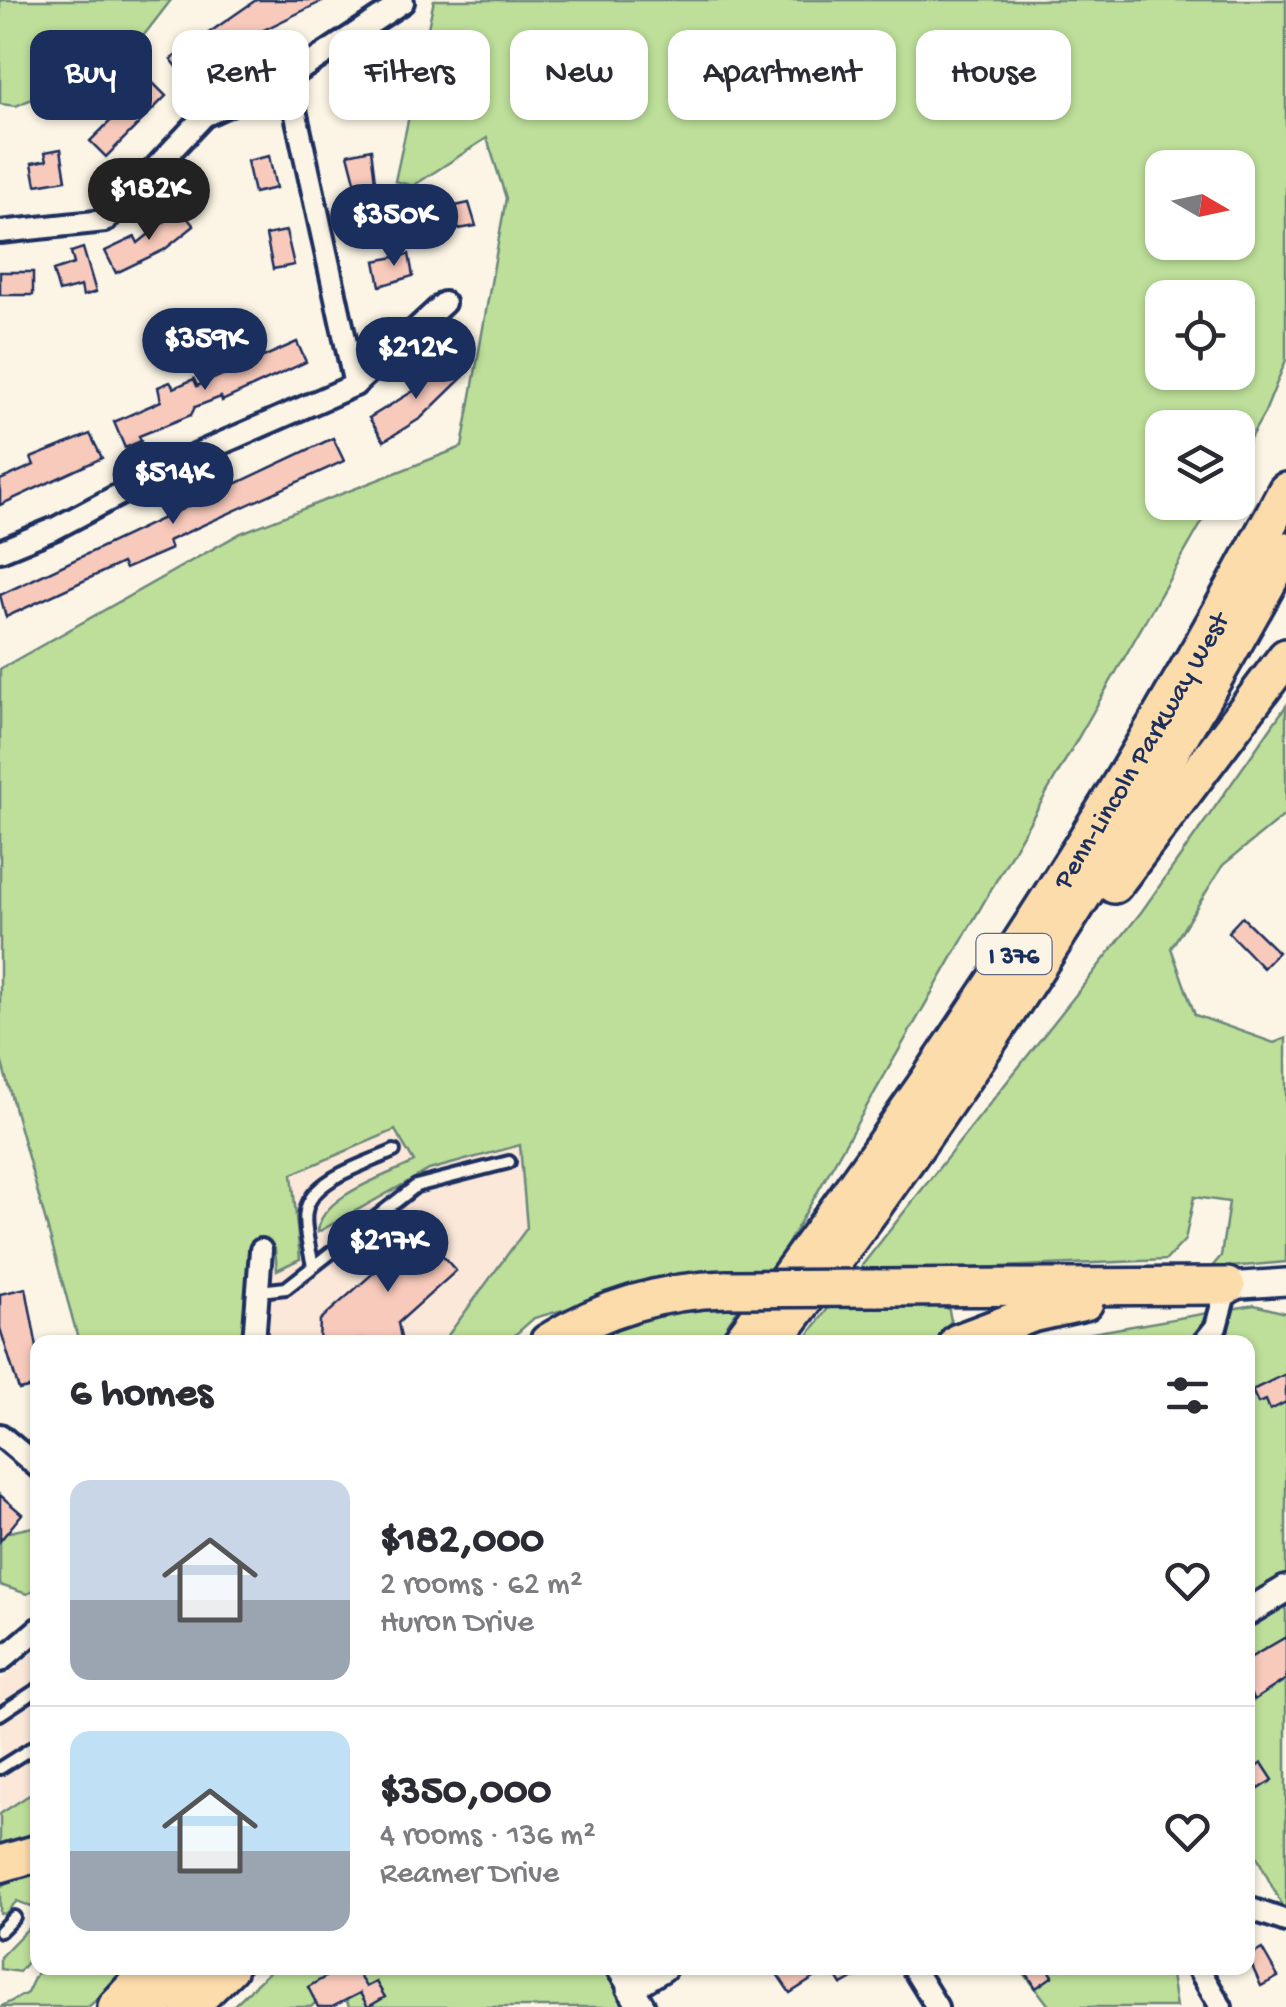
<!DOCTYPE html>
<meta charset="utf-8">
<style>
:root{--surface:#fff;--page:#f2f2f3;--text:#2b2b33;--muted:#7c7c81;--line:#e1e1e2;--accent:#1b2f5e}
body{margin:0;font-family:"Gochi Hand",sans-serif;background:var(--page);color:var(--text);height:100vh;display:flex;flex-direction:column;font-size:38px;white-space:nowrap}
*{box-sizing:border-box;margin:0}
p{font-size:32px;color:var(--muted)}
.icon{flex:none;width:55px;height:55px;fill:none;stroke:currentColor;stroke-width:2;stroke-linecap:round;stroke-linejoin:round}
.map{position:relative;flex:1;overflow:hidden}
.details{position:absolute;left:30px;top:1335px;width:1225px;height:640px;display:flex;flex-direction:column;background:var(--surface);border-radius:20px;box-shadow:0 2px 8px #0004}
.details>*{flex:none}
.guide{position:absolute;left:30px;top:30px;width:1228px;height:90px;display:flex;gap:20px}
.needle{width:65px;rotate:99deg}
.fabs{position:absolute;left:1145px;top:150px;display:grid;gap:20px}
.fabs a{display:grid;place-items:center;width:110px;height:110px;border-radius:20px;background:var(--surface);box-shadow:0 2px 8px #0004;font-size:50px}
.price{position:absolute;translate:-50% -85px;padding:0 22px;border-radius:35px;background:var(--accent);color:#fff;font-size:32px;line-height:65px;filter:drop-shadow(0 2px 5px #0008)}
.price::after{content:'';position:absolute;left:50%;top:60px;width:30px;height:22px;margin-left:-15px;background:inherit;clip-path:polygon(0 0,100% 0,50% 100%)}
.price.active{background:#222;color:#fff}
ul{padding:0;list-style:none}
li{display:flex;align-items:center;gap:30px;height:250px;padding:0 40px}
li+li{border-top:2px solid var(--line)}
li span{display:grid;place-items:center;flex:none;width:280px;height:200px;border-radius:20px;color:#555}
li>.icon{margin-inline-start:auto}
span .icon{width:120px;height:120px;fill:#fffc;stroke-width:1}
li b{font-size:42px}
h2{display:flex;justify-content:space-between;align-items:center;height:120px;padding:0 40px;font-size:42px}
.chip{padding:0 35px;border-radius:20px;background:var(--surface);box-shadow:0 2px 8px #0004;font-size:35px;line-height:90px}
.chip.active{background:var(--accent);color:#fff}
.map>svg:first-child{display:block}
.built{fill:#fbe8d9}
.green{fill:#bddf99;stroke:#6c877c;stroke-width:2.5;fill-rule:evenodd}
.building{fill:#f8cabc;stroke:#1b2f5e;stroke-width:2.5}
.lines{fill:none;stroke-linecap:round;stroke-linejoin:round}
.service-casing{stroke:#1b2f5e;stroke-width:18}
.minor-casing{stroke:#1b2f5e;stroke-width:28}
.tertiary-casing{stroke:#1b2f5e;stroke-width:32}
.motorway-casing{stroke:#1b2f5e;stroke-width:42}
.service{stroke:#fcf5e5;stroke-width:10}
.minor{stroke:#fcf5e5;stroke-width:20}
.tertiary{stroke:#fcf5e5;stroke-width:25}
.motorway{stroke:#fddcac;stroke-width:35}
.motorway-bridge-casing{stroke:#1b2f5e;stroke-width:42;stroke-linecap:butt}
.motorway-bridge{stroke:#fddcac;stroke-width:35}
.labels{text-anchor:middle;stroke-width:8;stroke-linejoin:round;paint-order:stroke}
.shield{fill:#fcf5e5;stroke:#5e6a86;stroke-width:2.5}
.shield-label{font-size:25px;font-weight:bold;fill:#1b2f5e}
.street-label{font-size:28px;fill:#1b2f5e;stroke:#fcf5e5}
</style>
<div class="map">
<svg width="1286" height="2007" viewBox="0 0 1286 2007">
<rect width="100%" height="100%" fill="#fcf5e5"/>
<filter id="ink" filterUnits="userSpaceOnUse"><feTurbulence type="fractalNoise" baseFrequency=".01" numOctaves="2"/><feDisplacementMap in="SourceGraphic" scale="20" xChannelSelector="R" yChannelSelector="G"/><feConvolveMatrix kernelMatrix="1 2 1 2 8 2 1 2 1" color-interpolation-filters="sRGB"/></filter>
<g filter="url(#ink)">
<g class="built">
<path d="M 533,1044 L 527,1228 L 443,1342 L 266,1342 L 277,1141 Z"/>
<path d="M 37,1649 L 37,1801 L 0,1820 L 0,1681 Z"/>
</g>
<g class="green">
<path d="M 0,0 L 171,0 L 127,57 L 16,106 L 0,104 Z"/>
<path d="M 434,0 L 1286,0 L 1286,360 L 1265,412 L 1238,459 L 1238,428 L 1162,428 L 1162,502 L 1213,503 L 771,1273 L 661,1282 L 534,1318 L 507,1342 L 443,1342 L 527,1228 L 520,1145 L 429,1170 L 318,1232 C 319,1196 387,1176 414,1162 L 395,1130 L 292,1174 L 300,1259 L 277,1270 L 275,1249 L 248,1264 L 242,1342 L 79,1342 L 0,1056 L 0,669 L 241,533 L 462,447 L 506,198 L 487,138 L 413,186 L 395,181 ZM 1162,168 L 1238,168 L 1238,242 L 1162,242 ZM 1162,298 L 1238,298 L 1238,372 L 1162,372 Z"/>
<path d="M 1286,706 L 1286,814 L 1223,865 L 1171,948 L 1195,1015 L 1274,1043 L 1286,1038 L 1286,1262 L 1210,1269 L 1221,1256 L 1229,1202 L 1194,1197 L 1185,1240 L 1166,1260 L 856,1273 L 1142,911 Z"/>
<path d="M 939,1300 L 949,1310 L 951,1321 L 935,1342 L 803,1342 L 832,1303 Z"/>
<path d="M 742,1303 L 716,1342 L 576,1342 L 644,1314 Z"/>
<path d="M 1254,1305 L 1286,1313 L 1286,1914 L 1248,1839 L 1248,1342 L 1040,1342 Z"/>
<path d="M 37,1526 L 37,1589 L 27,1594 L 0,1585 L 0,1534 Z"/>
<path d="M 37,1790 L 37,1847 L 0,1858 L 0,1814 Z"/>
<path d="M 33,1865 L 37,1866 L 37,1950 L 19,1972 L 0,1969 L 0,1957 L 36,1920 L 37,1909 L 17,1901 L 5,1914 L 0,1913 L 0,1887 Z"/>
<path d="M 39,1968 L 135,1968 L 88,2007 L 0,2007 L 27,1993 Z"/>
<path d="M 273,1968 L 607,1968 L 632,2007 L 349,2007 L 339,1979 L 311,2007 L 232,2007 Z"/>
<path d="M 1020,1968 L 1170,1968 L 1176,2007 L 1050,2007 Z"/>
</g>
<g class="building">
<path d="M 256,0 L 325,0 L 219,52 L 185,77 L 171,59 Z"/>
<path d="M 373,66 L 384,88 L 374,92 L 380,103 L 361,113 L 345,81 Z"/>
<path d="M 151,81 L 166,96 L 106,157 L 90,141 Z"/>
<path d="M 61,149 L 66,180 L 36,185 L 32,163 L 47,160 L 45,152 Z"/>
<path d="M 371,149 L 375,181 L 356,185 L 348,154 Z"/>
<path d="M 269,156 L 276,188 L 254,193 L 247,161 Z"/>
<path d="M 469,203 L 476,226 L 441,232 L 437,210 Z"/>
<path d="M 180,209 L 194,226 L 164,250 L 116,273 L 105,251 L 135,237 L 138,243 Z"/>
<path d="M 286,231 L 294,265 L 273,269 L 266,235 Z"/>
<path d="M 83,248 L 96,292 L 83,296 L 81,286 L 59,292 L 53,271 L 74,264 L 71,252 Z"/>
<path d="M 409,254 L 413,276 L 380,286 L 375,261 Z"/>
<rect x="0" y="272" width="33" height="23"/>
<path d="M 297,342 L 306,362 L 222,401 L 221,397 L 195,407 L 191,415 L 139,436 L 141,441 L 125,448 L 114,422 L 161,401 L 158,387 L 170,382 L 174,388 L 194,379 L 197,386 Z"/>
<path d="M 446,359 L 463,377 L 421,418 L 384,441 L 369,418 L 420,387 Z"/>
<path d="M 90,434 L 102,458 L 0,505 L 0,480 L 34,465 L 31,458 Z"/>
<path d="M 333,438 L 344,461 L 168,541 L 171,549 L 125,569 L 122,563 L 6,617 L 0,595 Z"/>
<path d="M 1242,917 L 1278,952 L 1263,968 L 1228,932 Z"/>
<path d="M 421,1231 L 456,1271 L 398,1323 L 401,1338 L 319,1342 L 320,1320 Z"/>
<path d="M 26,1288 L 38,1353 L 38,1386 L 19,1390 L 0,1328 L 0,1294 Z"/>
<path d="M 1286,1374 L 1286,1402 L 1270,1410 L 1266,1400 L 1258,1403 L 1252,1390 Z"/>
<path d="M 0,1495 L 22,1514 L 0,1541 Z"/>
<path d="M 1286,1637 L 1286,1679 L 1254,1700 L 1248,1690 L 1248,1659 Z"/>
<path d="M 1262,1763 L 1273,1780 L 1259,1789 L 1248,1772 Z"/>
<path d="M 1262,1949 L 1278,1977 L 1261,1986 L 1248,1957 Z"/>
<path d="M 341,1968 L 354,1968 L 366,1987 L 376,1982 L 385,1997 L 368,2007 L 360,1993 L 332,2007 L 318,2007 L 308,1987 Z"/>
<path d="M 773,1968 L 830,1968 L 790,1993 Z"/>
<path d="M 831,1968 L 872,1968 L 842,1985 Z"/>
<path d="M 1023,1968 L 1048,1968 L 1053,1976 L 1036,1988 Z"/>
</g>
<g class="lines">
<defs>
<g id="service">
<path d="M 313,1266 C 310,1250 303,1227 306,1211 C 312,1178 367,1164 394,1151"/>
<path d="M 260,1291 L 286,1288 L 416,1186 L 509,1162"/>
<path d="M 0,1714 L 38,1689"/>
<path d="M 0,1768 L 38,1744"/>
<path d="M 0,1931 L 14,1917"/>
</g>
<g id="minor">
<path d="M 288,78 L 355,385"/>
<path d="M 0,232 L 105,221 L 204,116 L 288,78 L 403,2"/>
<path d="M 0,551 L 56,528 L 190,457 L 355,385 L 444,303"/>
<path d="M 254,1342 L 261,1250"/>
<path d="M 1204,1342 L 1216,1327 L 1227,1286"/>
<path d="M 0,1435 L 38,1467"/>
<path d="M 0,1661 L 38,1629"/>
<path d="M 1248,1908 L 1286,1921"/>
<path d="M 617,1968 L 630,1988"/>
<path d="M 913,1968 L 937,2007"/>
<path d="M 1198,1968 L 1221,2007"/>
</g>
<g id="tertiary">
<path d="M 1227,1286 L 1286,1282"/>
<path d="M 1248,1612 L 1286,1589"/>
<path d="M 642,2007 L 630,1988 L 663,1968"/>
</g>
<g id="motorway">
<path d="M 1114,885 L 1286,657"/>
<path d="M 875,1288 L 1227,1286"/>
<path d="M 548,1342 C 602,1308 664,1290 727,1289"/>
<path id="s1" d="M 740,1342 C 943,1073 1129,790 1286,491"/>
<path d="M 773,1342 C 964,1091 1135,827 1286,550"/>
<path d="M 958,1342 L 1032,1314 L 1085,1302"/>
<path d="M 0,1864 L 38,1853"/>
<path d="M 116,2007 L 151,1968"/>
<path d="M 151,2007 L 191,1968"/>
<path d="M 189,2007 L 229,1968"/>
</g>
</defs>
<use href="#service" class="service-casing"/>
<use href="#minor" class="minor-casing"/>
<use href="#tertiary" class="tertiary-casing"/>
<use href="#motorway" class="motorway-casing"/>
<use href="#service" class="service"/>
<use href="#minor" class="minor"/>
<use href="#tertiary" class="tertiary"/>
<use href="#motorway" class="motorway"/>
<defs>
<path id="motorway-bridge" d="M 727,1289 L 875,1288"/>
</defs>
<use href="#motorway-bridge" class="motorway-bridge-casing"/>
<use href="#motorway-bridge" class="motorway-bridge"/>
</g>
</g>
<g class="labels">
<rect class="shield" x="976.5" y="934" width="75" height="40" rx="8"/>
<g class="shield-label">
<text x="1014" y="963">I 376</text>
</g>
<g class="street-label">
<text dy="10" stroke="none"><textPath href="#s1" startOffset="715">Penn-Lincoln Parkway West</textPath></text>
</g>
</g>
</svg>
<div class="fabs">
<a><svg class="needle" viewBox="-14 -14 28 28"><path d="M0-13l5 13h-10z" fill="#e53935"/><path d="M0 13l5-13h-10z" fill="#7c7c81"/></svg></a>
<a><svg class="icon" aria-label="locate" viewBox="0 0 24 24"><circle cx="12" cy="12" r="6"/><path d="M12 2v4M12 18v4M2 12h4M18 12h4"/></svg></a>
<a><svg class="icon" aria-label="layers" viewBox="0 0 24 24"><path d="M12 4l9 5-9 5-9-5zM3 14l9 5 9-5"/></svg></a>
</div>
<b class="price active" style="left:149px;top:243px">$182K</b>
<b class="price" style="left:394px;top:269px">$350K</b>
<b class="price" style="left:205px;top:393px">$359K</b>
<b class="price" style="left:416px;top:402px">$212K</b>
<b class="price" style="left:173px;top:527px">$514K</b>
<b class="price" style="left:388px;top:1295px">$217K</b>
<div class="guide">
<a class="chip active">Buy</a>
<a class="chip">Rent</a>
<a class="chip">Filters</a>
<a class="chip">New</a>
<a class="chip">Apartment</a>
<a class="chip">House</a>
</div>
<section class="details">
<h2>6 homes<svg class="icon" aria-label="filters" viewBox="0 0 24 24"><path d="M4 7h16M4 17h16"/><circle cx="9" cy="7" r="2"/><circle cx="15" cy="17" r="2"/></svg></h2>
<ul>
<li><span style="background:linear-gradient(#c9d6e8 60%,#9aa5b1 0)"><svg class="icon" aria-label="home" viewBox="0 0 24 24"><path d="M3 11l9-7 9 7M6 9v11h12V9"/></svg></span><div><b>$182,000</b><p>2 rooms · 62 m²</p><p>Huron Drive</p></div><svg class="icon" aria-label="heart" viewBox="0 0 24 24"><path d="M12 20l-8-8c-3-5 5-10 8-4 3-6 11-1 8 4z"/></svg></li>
<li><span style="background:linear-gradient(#bfe0f5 60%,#9aa5b1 0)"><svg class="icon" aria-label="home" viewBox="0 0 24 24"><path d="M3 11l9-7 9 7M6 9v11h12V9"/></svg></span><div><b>$350,000</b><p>4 rooms · 136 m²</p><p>Reamer Drive</p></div><svg class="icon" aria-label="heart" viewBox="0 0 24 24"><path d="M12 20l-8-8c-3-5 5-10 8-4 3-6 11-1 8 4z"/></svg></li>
</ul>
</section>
</div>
